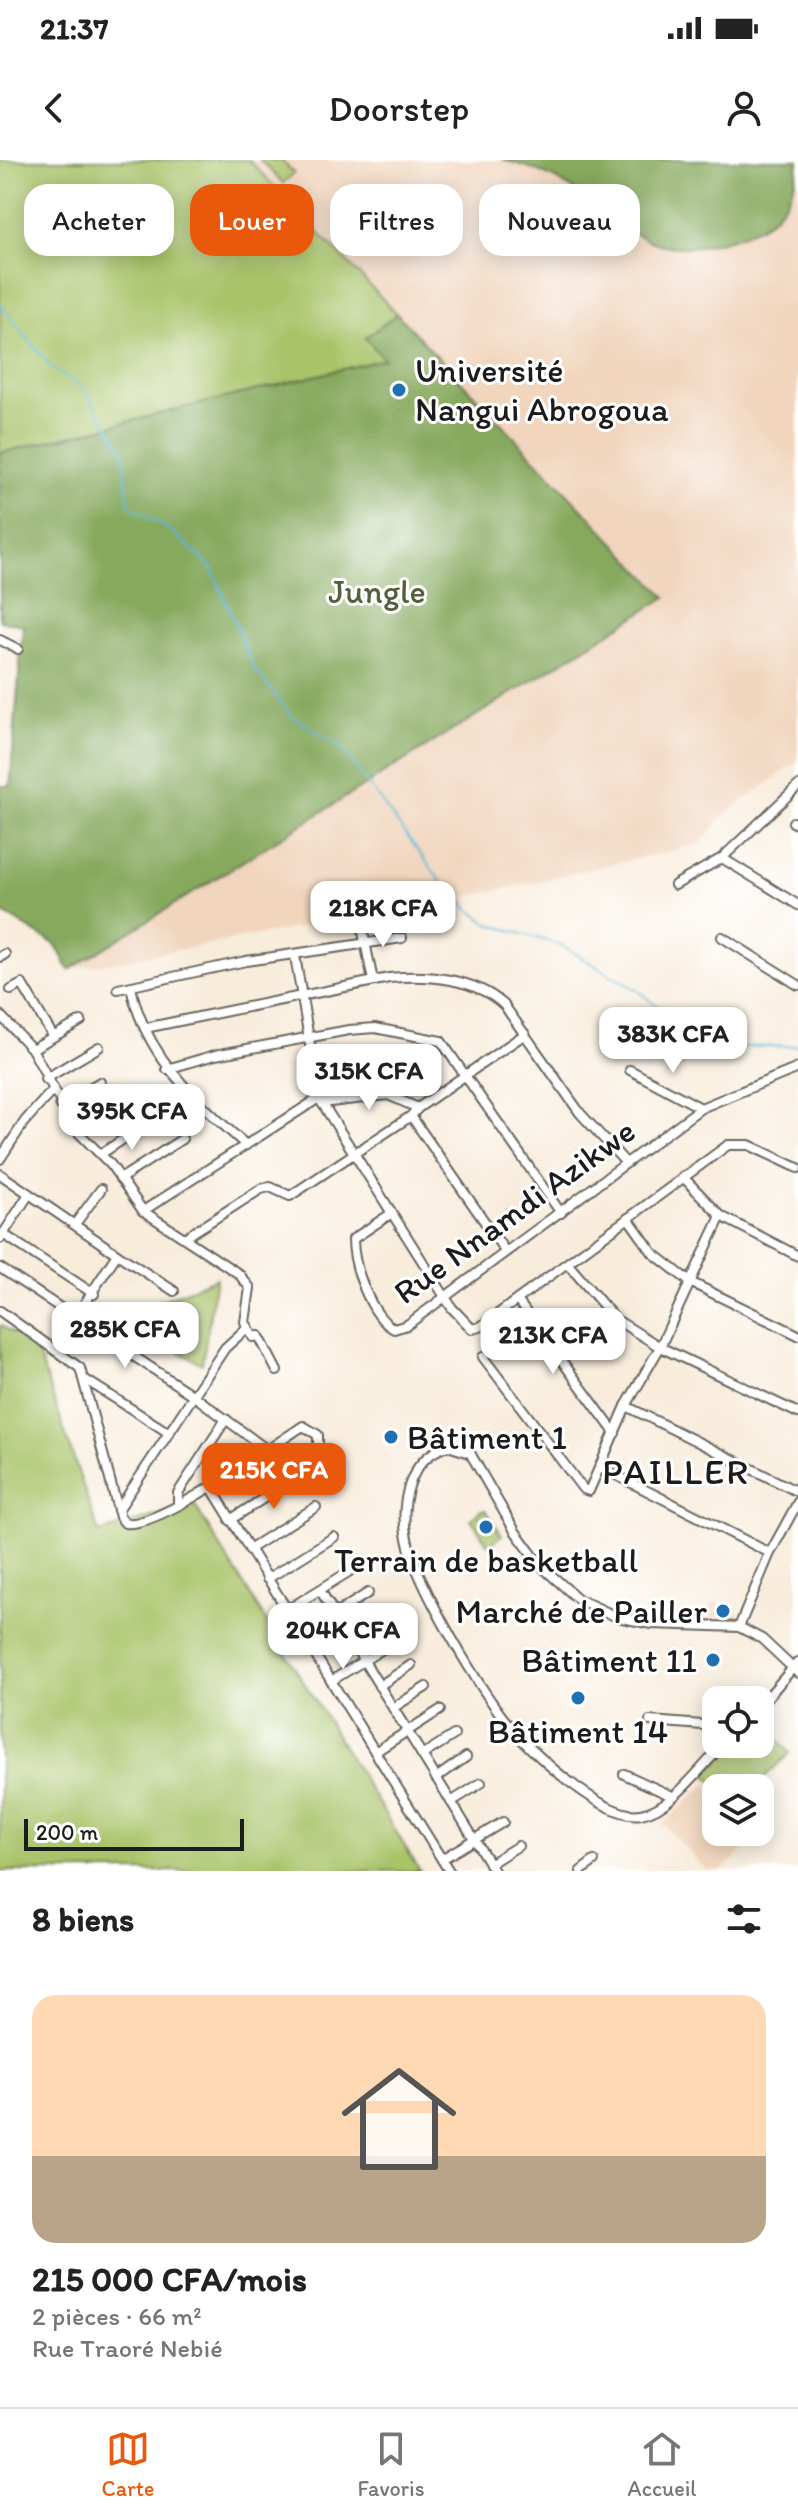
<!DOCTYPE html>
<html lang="fr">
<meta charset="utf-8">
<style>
:root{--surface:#fff;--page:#f2f2f2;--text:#222;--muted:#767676;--line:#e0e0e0;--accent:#ea580c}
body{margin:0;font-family:Itim,sans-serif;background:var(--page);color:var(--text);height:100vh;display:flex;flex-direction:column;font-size:30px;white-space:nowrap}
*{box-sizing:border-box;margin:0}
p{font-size:26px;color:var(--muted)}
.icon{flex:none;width:44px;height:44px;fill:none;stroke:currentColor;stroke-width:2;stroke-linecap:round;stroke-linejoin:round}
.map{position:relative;height:1711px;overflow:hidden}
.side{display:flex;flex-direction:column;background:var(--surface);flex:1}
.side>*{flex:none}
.hud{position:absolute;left:24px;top:24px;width:750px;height:72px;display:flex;gap:16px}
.controls{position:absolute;left:702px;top:1526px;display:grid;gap:16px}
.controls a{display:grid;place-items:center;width:72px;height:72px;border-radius:16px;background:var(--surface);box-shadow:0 4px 20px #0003;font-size:40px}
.scale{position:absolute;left:24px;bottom:20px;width:220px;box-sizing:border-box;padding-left:8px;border:4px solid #1c1c1c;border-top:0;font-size:22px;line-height:28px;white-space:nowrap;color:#1c1c1c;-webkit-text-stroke:6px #fff;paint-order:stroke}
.price{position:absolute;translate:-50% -68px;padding:0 18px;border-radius:16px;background:#fff;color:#222;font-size:26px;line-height:52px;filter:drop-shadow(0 2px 4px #0008)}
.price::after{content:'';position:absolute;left:50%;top:48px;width:24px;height:18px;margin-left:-12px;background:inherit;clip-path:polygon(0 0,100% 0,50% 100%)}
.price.current{background:var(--accent);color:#fff}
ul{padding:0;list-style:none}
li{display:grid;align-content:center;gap:16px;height:424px;padding:0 32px}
li span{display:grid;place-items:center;height:248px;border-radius:24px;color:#555}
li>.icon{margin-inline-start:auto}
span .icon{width:144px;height:144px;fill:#fffc;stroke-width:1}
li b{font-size:34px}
h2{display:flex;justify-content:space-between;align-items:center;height:96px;padding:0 32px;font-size:34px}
.chip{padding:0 28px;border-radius:24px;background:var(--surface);box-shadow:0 4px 20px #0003;font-size:28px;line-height:72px}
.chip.current{background:var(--accent);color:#fff}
.status{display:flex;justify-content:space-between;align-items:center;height:56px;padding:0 40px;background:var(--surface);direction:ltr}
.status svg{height:22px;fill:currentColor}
header{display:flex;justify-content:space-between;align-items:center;height:104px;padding:0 32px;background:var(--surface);font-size:36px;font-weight:600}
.dock{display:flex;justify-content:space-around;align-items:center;height:112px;border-top:2px solid var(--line);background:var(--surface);font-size:22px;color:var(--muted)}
.dock a{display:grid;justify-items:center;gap:4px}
.dock .current{color:var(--accent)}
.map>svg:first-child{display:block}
.built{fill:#f1d5bd}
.green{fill:#a9c369;stroke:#627042;stroke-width:2}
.forest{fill:#86a95d;stroke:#51623c;stroke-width:2}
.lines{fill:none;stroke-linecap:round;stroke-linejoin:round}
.stream{stroke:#56b4d4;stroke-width:2}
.minor-casing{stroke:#69655f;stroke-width:12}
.minor{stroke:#fff;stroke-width:8}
.poi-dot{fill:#1f6fb2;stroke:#fff;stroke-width:3}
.labels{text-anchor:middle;stroke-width:6;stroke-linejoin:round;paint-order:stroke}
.poi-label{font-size:34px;fill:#1c1c1c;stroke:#fff;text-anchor:start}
.park-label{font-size:34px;fill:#545f3b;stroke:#fff}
.street-label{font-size:34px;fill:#1c1c1c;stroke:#fff}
.neighbourhood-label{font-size:36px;letter-spacing:2px;fill:#1c1c1c;stroke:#fff}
</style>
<div class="status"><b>21:37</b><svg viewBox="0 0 49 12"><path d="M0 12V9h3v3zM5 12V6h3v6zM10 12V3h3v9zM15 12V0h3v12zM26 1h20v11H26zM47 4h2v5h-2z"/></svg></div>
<header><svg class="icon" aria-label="back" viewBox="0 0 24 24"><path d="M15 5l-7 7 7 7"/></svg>Doorstep<svg class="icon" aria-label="person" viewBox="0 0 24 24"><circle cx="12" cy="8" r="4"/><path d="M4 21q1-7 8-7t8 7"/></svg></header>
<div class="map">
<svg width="798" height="1711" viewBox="0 0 798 1711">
<rect width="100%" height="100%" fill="#fff"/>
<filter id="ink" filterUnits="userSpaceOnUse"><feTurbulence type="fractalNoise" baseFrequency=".0125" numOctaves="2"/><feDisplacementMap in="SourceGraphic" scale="16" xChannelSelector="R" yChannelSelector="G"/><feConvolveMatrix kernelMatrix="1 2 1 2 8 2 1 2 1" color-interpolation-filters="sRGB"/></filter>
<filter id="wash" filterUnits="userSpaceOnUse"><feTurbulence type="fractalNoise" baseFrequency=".006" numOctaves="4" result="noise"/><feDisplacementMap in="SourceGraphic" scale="32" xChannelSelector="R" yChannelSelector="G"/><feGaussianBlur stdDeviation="1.8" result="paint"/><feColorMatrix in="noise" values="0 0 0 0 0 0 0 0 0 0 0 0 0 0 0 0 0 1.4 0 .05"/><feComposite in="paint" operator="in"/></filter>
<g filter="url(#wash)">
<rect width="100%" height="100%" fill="#f8ecdb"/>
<g class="built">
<path d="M 0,0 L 798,0 L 798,601 L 724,655 L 700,684 L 495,731 L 69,810 L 56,785 L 0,751 L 0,626 L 10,626 L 23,465 L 0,461 Z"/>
<path d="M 713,1442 L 730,1447 L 738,1452 L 737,1460 L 705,1457 Z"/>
<path d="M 707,1623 L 716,1633 L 716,1672 L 754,1672 L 758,1676 L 721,1711 L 707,1711 L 663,1664 Z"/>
</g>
<g class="green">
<path d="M 0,0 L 249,0 L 397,154 L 366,178 L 385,199 L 0,293 Z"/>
<path d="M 260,0 L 281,0 L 294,13 L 283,23 Z"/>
<path d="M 216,1118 L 202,1204 L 118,1159 Z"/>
<path d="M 0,1165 L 36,1187 L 99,1373 L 194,1344 L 420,1711 L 0,1711 Z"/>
<path d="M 481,1350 L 486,1350 L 502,1375 L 489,1386 L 471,1359 Z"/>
<path d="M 761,1561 L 790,1593 L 753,1628 L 719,1628 L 705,1614 L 736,1584 L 760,1584 Z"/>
</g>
<g class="forest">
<path d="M 503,0 L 798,0 C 798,30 779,60 751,71 C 635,118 632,53 543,13 C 531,7 516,4 503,0 Z"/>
<path d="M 397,154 L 666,437 L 69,810 L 56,785 L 0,751 L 0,626 L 10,626 L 23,465 L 0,461 L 0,293 L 384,199 L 365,178 Z"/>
</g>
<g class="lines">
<path class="stream" d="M 0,144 L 51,207 L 83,228 L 123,289 L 129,345 L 174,373 L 212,408 L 254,508 L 292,556 L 341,588 L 443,724 L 470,750 L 489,764 L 561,785 L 638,831 L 670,856 L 704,864 L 738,887 L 798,886"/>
</g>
</g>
<g filter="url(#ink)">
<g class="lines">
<defs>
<g id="minor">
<path d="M 0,480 L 18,489"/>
<path d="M 793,662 L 798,665"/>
<path d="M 722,698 L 798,626"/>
<path d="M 675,725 L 722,698 L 798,745"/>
<path d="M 361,762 L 373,821"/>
<path d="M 722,777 L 798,825"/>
<path d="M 295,796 L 319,938 L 452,1148 L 472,1169 L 480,1167 L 728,985 L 749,985 L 798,1008"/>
<path d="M 0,797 L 5,794"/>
<path d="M 131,827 C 145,896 195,940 246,985"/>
<path d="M 118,829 L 246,801 L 402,778"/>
<path d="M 11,830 L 22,824 L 53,876"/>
<path d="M 0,855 L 32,889 L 76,970 L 111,1005 L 143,1051 L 239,1114 L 250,1128 L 245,1162 L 253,1177 L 259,1176 L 277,1211"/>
<path d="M 145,868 L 389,818 C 427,814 475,818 504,845 L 580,953 L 626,1003"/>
<path d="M 32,889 L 81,861"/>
<path d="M 167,909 L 215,895 L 349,870 L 375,868 L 441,881 L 561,1053"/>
<path d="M 630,910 L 701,948"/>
<path d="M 45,919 L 99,887"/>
<path d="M 322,943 L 388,935 L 418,948"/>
<path d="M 60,945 L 100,922"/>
<path d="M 411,956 L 505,1091"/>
<path d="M 76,970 L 130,938"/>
<path d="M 101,994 L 146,964"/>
<path d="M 0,999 L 25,961 L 52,931"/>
<path d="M 0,1014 L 117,1094 L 55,1189"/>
<path d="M 683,1017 L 721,1056 L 798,1096"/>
<path d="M 120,1019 L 182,979"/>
<path d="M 143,1051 L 319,938"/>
<path d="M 392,1053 L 353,1079 C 353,1105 370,1156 394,1169 L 407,1165 L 701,948 L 798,908"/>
<path d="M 628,1058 L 653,1093 L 690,1122 L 798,1175"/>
<path d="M 75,1064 L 101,1029"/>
<path d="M 3,1074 L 94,1134"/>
<path d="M 186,1077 L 261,1029 L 270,1027 L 290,1036 L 411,956 L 418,948 L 525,874"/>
<path d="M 0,1079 L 29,1034"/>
<path d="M 117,1094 L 174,1131"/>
<path d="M 568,1104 L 615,1159 L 660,1187 L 798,1253"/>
<path d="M 0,1108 L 194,1236 L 266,1289"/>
<path d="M 517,1140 L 615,1273"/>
<path d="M 0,1151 L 80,1208 L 120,1357 L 125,1363 C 159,1369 270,1287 303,1266 L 318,1275 L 318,1286"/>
<path d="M 483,1197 L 583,1329 L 589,1331 L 626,1246 L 660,1187 L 721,1056"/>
<path d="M 86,1220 L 169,1273"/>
<path d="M 626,1246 L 798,1332"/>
<path d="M 602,1308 L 770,1393"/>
<path d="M 211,1327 L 449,1711"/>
<path d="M 178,1344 L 178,1333 L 226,1259"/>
<path d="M 118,1350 L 225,1188 L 248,1167"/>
<path d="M 230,1360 L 300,1315"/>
<path d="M 249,1389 L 316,1347"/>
<path d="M 267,1419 L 334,1377"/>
<path d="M 320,1430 L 494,1711"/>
<path d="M 287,1450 L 350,1411"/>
<path d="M 335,1454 L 368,1433"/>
<path d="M 739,1467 L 770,1393 L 798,1342"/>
<path d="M 349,1477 L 383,1456"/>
<path d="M 331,1521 L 397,1480"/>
<path d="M 379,1526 L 411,1505"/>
<path d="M 760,1546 L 798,1502"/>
<path d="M 393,1548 L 426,1527"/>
<path d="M 650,1561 L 716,1566"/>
<path d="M 724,1584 C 701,1606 673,1648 641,1654 C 606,1661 534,1594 512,1569 C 481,1532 419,1429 408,1383 C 399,1347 407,1298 448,1286 L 470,1293 L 515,1371 L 540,1405 L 578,1439 L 617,1457 L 652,1464 L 739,1467 L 762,1479 L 798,1513"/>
<path d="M 375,1592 L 440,1550"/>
<path d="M 422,1595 L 454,1575"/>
<path d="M 624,1614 L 672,1636"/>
<path d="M 436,1618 L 466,1597"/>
<path d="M 451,1642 L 481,1623"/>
<path d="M 442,1699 L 503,1662"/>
<path d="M 489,1704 L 518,1686"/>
<path d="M 581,1711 L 594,1701"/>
</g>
</defs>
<use href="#minor" class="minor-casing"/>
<use href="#minor" class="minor"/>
</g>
</g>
<g class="poi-dot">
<circle cx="399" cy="230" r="8"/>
<circle cx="391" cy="1277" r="8"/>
<circle cx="486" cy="1367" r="8"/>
<circle cx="723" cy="1451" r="8"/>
<circle cx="713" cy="1500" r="8"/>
<circle cx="578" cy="1538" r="8"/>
</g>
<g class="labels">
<g class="poi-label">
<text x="415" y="222">Université<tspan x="415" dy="39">Nangui Abrogoua</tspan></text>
<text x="407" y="1289">Bâtiment 1</text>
<text x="486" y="1412" text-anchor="middle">Terrain de basketball</text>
<text x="707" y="1463" text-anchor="end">Marché de Pailler</text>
<text x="697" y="1512" text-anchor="end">Bâtiment 11</text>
<text x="578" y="1583" text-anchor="middle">Bâtiment 14</text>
</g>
<g class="park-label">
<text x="377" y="443">Jungle</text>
</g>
<g class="street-label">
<text transform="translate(514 1051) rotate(-36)" y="12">Rue Nnamdi Azikwe</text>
</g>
<g class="neighbourhood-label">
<text x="676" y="1324">PAILLER</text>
</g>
</g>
</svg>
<div class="controls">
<a><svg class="icon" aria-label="locate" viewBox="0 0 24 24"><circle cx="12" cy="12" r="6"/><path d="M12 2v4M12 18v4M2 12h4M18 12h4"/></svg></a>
<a><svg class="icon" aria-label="layers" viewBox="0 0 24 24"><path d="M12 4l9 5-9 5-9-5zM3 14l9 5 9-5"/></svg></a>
</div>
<div class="scale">200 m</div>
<b class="price" style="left:383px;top:789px">218K CFA</b>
<b class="price" style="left:673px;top:915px">383K CFA</b>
<b class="price" style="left:369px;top:952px">315K CFA</b>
<b class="price" style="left:132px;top:992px">395K CFA</b>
<b class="price" style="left:125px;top:1210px">285K CFA</b>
<b class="price" style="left:553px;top:1216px">213K CFA</b>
<b class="price current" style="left:274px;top:1351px">215K CFA</b>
<b class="price" style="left:343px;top:1511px">204K CFA</b>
<div class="hud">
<a class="chip">Acheter</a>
<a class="chip current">Louer</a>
<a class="chip">Filtres</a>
<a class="chip">Nouveau</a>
</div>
</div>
<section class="side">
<h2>8 biens<svg class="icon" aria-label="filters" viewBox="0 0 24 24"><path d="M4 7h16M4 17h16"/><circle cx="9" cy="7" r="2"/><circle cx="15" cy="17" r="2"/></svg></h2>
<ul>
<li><span style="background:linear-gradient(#ffd9b3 65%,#b9a48a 0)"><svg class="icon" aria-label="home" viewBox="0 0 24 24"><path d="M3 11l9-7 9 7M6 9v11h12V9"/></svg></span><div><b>215 000 CFA/mois</b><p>2 pièces · 66 m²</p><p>Rue Traoré Nebié</p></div></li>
</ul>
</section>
<nav class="dock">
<a class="current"><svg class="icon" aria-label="map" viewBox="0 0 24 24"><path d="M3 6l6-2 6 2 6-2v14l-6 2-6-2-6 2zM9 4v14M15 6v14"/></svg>Carte</a>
<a><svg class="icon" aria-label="saved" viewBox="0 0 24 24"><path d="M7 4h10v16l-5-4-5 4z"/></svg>Favoris</a>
<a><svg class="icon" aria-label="home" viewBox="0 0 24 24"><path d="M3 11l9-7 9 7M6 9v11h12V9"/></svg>Accueil</a>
</nav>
